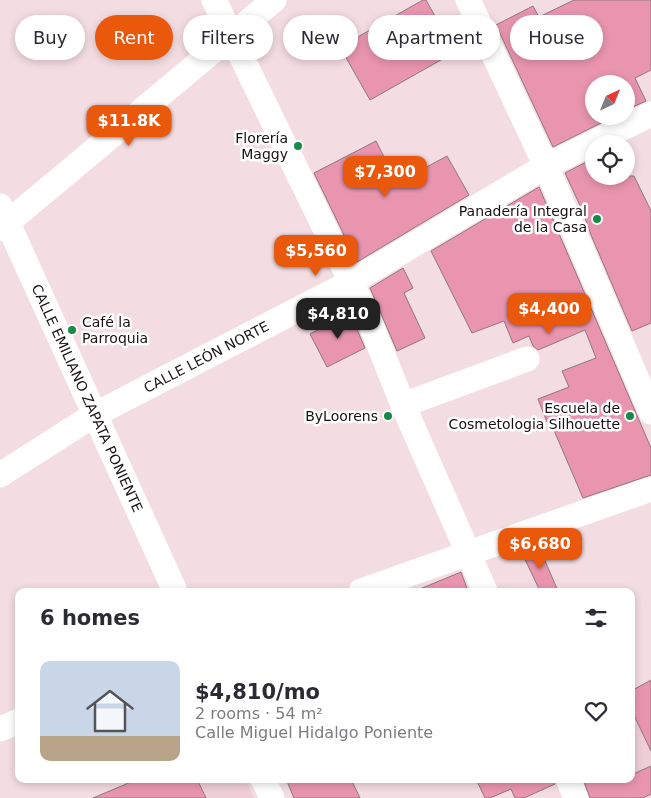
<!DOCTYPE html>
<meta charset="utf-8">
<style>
:root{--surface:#fff;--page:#f2f2f3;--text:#2b2b33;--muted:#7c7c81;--line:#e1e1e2;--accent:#ea580c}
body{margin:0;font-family:"DejaVu Sans",sans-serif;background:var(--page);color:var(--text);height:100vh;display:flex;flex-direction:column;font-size:19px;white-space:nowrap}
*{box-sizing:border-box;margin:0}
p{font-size:16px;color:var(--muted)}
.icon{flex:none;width:28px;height:28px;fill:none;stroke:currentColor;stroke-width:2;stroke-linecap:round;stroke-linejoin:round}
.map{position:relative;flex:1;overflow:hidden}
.drawer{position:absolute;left:15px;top:588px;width:620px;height:195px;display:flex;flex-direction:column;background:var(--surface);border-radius:10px;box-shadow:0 2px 8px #0003}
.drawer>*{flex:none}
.top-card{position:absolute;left:15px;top:15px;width:621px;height:45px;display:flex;gap:10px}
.needle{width:32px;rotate:43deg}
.buttons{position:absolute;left:585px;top:75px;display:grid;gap:10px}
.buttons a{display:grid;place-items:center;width:50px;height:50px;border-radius:50%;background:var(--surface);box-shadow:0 2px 8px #0003;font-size:25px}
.price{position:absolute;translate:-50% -42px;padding:0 11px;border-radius:10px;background:var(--accent);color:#fff;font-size:16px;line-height:32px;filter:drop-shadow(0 1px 2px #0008)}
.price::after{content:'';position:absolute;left:50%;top:30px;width:15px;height:11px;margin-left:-8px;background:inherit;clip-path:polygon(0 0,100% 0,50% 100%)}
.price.active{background:#222;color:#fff}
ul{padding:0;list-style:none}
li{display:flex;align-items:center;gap:15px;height:125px;padding:0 25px}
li+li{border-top:1px solid var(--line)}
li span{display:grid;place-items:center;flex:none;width:140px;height:100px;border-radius:10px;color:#555}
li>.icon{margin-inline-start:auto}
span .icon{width:60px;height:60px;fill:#fffc;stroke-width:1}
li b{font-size:21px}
h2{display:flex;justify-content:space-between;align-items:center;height:60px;padding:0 25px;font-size:21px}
.tag{padding:0 18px;border-radius:22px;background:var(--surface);box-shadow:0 2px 8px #0003;font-size:18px;line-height:45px}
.tag.active{background:var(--accent);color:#fff}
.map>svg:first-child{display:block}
.built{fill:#eeced6}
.building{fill:#e995af;stroke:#8d787d}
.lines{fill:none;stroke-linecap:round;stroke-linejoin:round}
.minor{stroke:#fff;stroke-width:25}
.poi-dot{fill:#158b46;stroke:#fff;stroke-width:2}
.labels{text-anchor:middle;stroke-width:5;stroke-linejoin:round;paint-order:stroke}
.poi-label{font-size:14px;fill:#181012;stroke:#fff;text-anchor:end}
.street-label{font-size:14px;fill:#181012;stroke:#fff}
</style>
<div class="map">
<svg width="651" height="798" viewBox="0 0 651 798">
<rect width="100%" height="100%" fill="#f3dce2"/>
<g class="built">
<path d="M 631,691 L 651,696 L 651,794 L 643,798 L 589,798 L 580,779 L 631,779 Z"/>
<path d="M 192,779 L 245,779 L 254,798 L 146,798 Z"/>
</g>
<g class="building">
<path d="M 423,0 L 426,0 L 455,52 L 370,100 L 340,47 Z"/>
<path d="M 574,0 L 651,0 L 651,70 L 635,78 L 646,101 L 626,110 L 626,84 L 594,84 L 594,116 L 605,116 L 607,120 L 553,147 L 496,25 L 533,6 L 539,17 Z"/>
<path d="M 376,141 L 397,183 L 447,156 L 469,195 L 357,262 L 314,173 Z"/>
<path d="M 594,158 L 594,176 L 634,176 L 651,211 L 651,323 L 632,331 L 591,235 L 583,212 L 565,173 Z"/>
<path d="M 539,187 L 651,448 L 651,475 L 583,498 L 550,421 L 547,422 L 538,399 L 569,387 L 562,371 L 596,358 L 585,330 L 538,350 L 533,346 L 529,336 L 513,343 L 504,321 L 472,333 L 431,251 Z"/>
<path d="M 403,268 L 413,288 L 404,293 L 425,338 L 397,351 L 370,288 Z"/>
<path d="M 350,313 L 365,348 L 327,367 L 310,334 Z"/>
<path d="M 539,547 L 558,591 L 540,591 L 522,553 Z"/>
<path d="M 461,572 L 468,591 L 415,591 Z"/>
<path d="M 651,680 L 651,751 L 631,709 L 631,691 Z"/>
<path d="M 651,766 L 651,794 L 643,798 L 590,798 L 583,779 L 631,779 L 631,775 Z"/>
<path d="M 138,779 L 197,779 L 206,798 L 93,798 Z"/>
<path d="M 286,779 L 351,779 L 360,798 L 294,798 Z"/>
<path d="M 476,779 L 554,779 L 555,784 L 524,798 L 515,798 L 511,789 L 490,798 L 485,798 Z"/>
</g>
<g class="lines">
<g class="minor">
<path d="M 214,0 L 367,315 L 403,405 L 485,591"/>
<path d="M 468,0 L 546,166 L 651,412"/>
<path id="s1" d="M 0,206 L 175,591"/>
<path d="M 0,229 L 274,0"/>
<path d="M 403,405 L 527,359"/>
<path id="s2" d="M 0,475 L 94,415 L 351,282 L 546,166 L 651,114"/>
<path d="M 361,591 L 651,489"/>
<path d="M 0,729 L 19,721"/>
<path d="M 263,779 L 272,798"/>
<path d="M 568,779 L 576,798"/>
</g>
</g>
<g class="poi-dot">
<circle cx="298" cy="146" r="5"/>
<circle cx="597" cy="219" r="5"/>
<circle cx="72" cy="330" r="5"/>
<circle cx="388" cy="416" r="5"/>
<circle cx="630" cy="416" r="5"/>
</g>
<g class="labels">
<g class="poi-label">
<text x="288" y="143">Florería<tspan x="288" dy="16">Maggy</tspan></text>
<text x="587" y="216">Panadería Integral<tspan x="587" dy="16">de la Casa</tspan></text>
<text x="82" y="327" text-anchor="start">Café la<tspan x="82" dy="16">Parroquia</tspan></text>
<text x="620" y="413">Escuela de<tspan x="620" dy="16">Cosmetologia Silhouette</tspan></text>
<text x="378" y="421">ByLoorens</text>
</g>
<g class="street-label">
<text dy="5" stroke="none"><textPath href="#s2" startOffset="238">CALLE LEÓN NORTE</textPath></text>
<text dy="5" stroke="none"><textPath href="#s1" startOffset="211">CALLE EMILIANO ZAPATA PONIENTE</textPath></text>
</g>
</g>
</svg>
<div class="buttons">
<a><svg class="needle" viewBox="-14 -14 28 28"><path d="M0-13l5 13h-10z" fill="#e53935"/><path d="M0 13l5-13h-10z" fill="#7c7c81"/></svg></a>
<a><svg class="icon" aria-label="locate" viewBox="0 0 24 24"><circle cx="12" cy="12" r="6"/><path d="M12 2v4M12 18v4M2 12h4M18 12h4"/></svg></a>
</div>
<b class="price" style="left:129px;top:147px">$11.8K</b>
<b class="price" style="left:385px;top:198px">$7,300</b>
<b class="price" style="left:316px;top:277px">$5,560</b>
<b class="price" style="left:549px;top:335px">$4,400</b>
<b class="price active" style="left:338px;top:340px">$4,810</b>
<b class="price" style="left:540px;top:570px">$6,680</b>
<div class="top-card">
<a class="tag">Buy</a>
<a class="tag active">Rent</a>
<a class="tag">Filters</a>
<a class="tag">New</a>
<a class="tag">Apartment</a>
<a class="tag">House</a>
</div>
<section class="drawer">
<h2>6 homes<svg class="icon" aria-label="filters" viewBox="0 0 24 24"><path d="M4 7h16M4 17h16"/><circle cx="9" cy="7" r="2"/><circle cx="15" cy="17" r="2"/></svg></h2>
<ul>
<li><span style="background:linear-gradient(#c9d6e8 75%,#b9a48a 0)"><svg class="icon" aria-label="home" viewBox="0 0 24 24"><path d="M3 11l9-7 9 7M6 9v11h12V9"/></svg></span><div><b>$4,810/mo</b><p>2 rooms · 54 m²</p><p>Calle Miguel Hidalgo Poniente</p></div><svg class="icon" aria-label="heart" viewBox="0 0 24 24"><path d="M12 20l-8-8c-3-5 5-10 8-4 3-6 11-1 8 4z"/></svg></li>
</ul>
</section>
</div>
